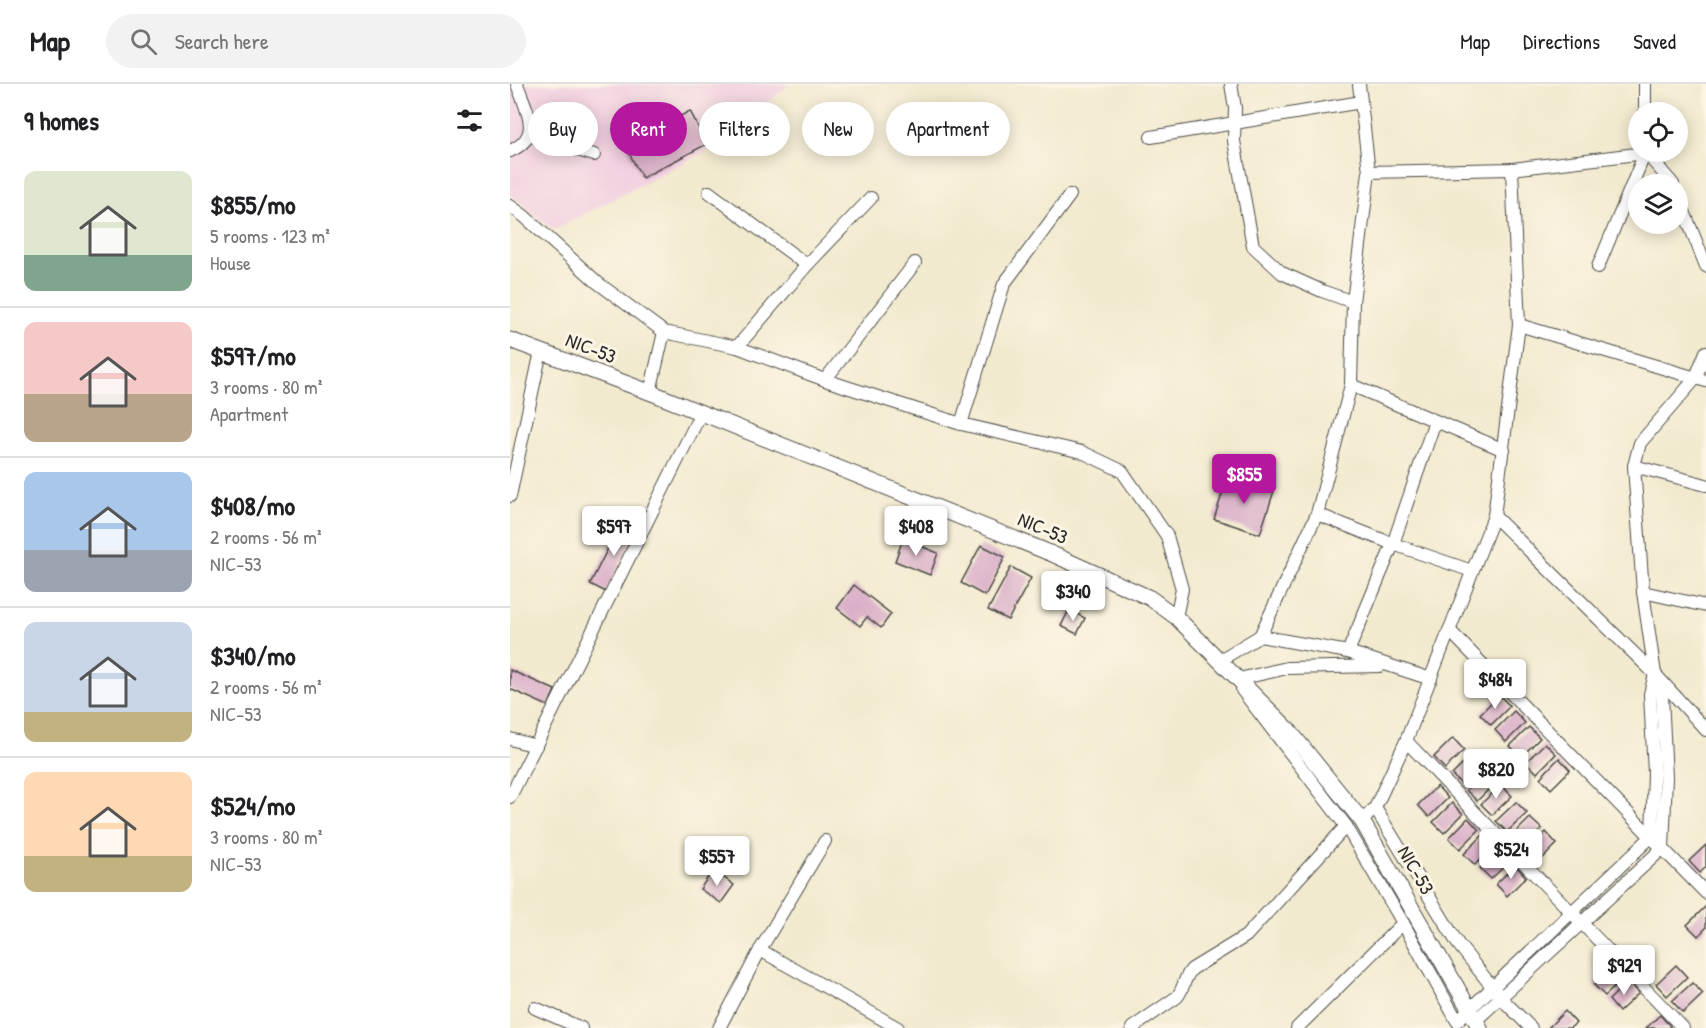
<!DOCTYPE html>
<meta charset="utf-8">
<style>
:root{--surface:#fff;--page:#f2f2f2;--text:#202124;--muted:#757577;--line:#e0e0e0;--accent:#b5179e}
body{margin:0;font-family:"Patrick Hand",sans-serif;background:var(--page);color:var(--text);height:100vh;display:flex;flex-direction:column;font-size:22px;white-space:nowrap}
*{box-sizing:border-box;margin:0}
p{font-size:20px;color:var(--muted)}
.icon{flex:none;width:33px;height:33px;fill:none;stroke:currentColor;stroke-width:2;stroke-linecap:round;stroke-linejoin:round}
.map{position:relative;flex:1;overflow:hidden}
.side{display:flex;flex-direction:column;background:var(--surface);width:510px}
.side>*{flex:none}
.guide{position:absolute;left:18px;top:18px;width:570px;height:54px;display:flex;gap:12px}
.buttons{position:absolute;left:1118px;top:18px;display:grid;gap:12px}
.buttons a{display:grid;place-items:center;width:60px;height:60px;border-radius:50%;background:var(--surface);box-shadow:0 3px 15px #0003;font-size:30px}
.price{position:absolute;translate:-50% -51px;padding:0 14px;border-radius:6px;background:#fff;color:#222;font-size:20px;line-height:39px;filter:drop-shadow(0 2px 3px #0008)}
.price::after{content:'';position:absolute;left:50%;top:36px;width:18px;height:14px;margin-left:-9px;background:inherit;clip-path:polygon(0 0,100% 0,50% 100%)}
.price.selected{background:var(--accent);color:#fff}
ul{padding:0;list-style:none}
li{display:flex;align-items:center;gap:18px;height:150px;padding:0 24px}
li+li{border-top:2px solid var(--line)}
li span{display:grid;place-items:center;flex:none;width:168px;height:120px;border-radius:12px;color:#555}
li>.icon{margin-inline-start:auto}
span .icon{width:72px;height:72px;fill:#fffc;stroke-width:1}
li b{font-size:26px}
h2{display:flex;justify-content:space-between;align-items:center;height:72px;padding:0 24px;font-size:26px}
.pill{padding:0 21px;border-radius:27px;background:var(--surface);box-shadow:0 3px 15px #0003;font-size:21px;line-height:54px}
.pill.selected{background:var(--accent);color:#fff}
header{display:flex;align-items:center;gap:36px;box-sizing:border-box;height:84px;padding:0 30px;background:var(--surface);border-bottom:2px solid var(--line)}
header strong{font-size:28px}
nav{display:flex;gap:33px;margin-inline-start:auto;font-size:21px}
.search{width:420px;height:54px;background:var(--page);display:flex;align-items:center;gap:15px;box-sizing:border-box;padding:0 21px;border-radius:33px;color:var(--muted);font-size:22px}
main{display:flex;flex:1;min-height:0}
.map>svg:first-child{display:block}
.built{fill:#f2cfe1}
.building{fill:#d9adc8}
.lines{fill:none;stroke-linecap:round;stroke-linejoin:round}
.minor-casing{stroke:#494844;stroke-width:14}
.major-casing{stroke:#494844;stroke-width:17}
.minor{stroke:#fff;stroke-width:12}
.major{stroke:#fff;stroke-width:15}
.labels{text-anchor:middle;stroke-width:6;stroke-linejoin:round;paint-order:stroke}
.street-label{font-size:20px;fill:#2b2b2b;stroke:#fcf5e5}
</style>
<header>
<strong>Map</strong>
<div class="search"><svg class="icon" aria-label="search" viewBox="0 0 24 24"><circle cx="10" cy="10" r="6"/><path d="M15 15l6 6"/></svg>Search here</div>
<nav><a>Map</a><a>Directions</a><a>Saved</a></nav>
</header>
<main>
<section class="side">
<h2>9 homes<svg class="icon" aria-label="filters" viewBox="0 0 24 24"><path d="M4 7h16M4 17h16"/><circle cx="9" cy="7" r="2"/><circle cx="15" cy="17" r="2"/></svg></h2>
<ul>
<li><span style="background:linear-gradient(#dfe7d0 70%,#7fa58c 0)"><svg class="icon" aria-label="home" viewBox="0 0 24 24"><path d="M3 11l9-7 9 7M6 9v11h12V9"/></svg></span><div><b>$855/mo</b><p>5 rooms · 123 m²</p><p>House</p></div></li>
<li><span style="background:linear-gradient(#f6c9c9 60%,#b9a48a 0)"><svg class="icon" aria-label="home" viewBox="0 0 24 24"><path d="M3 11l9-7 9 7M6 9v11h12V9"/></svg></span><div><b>$597/mo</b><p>3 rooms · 80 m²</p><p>Apartment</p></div></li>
<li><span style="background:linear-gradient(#a9c7e8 65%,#9aa5b1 0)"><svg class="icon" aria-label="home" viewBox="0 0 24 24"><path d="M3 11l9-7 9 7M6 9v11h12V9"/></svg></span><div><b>$408/mo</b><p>2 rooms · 56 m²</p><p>NIC-53</p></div></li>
<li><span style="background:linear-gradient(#c9d6e8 75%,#c2b280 0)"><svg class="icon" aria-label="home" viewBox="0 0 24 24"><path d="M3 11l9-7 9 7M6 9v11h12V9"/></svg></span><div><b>$340/mo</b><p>2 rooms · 56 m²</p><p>NIC-53</p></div></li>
<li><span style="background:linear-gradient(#ffd9b3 70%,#c2b280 0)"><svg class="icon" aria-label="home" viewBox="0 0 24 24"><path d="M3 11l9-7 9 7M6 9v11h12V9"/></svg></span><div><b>$524/mo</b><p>3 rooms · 80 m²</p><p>NIC-53</p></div></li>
</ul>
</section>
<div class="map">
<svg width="1196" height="944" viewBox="0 0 1196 944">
<rect width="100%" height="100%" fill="#fcf5e5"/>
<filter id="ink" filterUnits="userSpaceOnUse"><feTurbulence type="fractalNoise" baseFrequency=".0167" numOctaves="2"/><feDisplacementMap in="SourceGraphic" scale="12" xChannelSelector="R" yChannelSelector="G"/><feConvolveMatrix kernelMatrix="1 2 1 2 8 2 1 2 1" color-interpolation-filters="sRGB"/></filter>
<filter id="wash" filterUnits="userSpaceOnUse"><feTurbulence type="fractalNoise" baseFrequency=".008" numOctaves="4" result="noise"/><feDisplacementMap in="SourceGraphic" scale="24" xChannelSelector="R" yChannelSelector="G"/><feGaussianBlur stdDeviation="1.35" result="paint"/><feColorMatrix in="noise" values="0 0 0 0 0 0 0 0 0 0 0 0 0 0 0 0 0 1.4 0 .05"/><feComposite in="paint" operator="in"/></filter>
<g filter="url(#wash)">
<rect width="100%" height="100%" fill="#f2eacf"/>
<path class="built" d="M 0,0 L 279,0 L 219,55 L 44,146 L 0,111 Z"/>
<g id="blocks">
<g class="building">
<path d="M 180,27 L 197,60 L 132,94 L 115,61 Z"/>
<path d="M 718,392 L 764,407 L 750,450 L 704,435 Z"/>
<path d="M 111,438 L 127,446 L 96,508 L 80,500 Z"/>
<path d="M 393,455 L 428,469 L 420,491 L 385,477 Z"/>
<path d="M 471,461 L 495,473 L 475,512 L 451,499 Z"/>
<path d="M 501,483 L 521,494 L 498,536 L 478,526 Z"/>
<path d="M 344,501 L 381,530 L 371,544 L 357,533 L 350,542 L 327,524 Z"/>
<path d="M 559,526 L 575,534 L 567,550 L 551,542 Z"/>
<path d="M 0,586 L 45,606 L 38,622 L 0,605 Z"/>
<path d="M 989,611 L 1000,622 L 981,641 L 970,630 Z"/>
<path d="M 1004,627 L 1015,639 L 996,658 L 985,646 Z"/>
<path d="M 1019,643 L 1030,654 L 1011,673 L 1000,662 Z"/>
<path d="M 943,654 L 954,666 L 935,685 L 924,673 Z"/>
<path d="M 1035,659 L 1046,670 L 1027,689 L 1016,678 Z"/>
<path d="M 961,672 L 972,683 L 953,702 L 942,691 Z"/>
<path d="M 1049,674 L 1060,686 L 1041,705 L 1030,694 Z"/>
<path d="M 975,687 L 986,698 L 967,717 L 956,706 Z"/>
<path d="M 991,701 L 1002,712 L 982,731 L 971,720 Z"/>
<path d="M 927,702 L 938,714 L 919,733 L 908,721 Z"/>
<path d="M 1006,718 L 1017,729 L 997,748 L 986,737 Z"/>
<path d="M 942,719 L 953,730 L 934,749 L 923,738 Z"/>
<path d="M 958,734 L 969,746 L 950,765 L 939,754 Z"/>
<path d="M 1020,734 L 1032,745 L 1012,764 L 1001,753 Z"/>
<path d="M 1036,748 L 1047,760 L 1028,779 L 1017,767 Z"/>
<path d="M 973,751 L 984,762 L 965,781 L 954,770 Z"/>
<path d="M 1196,761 L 1196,783 L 1190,789 L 1179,777 Z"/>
<path d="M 990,765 L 1001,776 L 981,795 L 970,784 Z"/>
<path d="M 1005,781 L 1016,793 L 997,812 L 986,800 Z"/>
<path d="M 203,786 L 224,801 L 211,819 L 190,805 Z"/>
<path d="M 1196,822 L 1196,844 L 1188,852 L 1177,841 Z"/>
<path d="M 1166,881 L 1177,893 L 1157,912 L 1146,900 Z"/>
<path d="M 1103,882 L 1114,894 L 1095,912 L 1084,901 Z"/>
<path d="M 1118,897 L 1129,909 L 1109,928 L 1099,916 Z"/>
<path d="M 1182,899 L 1193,910 L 1173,929 L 1162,917 Z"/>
<path d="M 1055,927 L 1066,939 L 1060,944 L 1038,944 Z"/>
<path d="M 1150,931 L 1160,942 L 1158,944 L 1136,944 Z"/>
</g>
</g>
</g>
<g filter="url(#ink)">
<use href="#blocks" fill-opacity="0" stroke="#494844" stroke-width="1.5"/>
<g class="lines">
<defs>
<g id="minor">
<path d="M 721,0 L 725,24 L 724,57 L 743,162 L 772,189 L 812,207 L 843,218"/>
<path d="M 1135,28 L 1135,0"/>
<path d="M 19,51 L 84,71"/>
<path d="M 641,53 L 851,18"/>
<path d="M 0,67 C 34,52 16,26 7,0"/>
<path d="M 1135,68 L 1163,100"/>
<path d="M 859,88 L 1002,85 L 1135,69 L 1088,183"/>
<path d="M 199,108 L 297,181"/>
<path d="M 1167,110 L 1196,182"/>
<path d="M 0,122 L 14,132 L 88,199 L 154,248 L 227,263 L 315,296 L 451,340 L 572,368 L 612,387 L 657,452 L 672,505 L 666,533"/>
<path d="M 1009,241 L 1196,297"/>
<path d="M 227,263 L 297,181 L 361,114"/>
<path d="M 315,296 L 405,179"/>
<path d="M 841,301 L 994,366"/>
<path d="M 140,308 L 154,248"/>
<path d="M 451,340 L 494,200 L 560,111"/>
<path d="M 1124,382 L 1196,401"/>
<path d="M 0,412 L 31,267"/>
<path d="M 807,430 L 883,460 L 962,487"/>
<path d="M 984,432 L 1145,590 L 1196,646"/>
<path d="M 1133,508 L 1196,522"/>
<path d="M 939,546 L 1196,809"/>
<path d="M 750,552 L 807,430 L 841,301 L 843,218 L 859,88 L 849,0"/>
<path d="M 838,568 L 883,460 L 925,337"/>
<path d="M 714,582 L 710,576 L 750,552 L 838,568 L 921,595"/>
<path d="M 729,595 L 777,584 L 870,582"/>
<path d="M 732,606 L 836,742 L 893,839 L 947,937 L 1142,752 L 1144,689 L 1140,610 L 1145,590"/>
<path d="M 0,655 L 26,662"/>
<path d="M 896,657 L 1173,944"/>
<path d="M 0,713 L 191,329"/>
<path d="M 865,724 L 948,860 L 991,914 L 1021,944"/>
<path d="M 852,737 L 865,724 L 896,657 L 984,432 L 1009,241 L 1002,85"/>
<path d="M 250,866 L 315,757"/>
<path d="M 25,924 L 71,944"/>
<path d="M 966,936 L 1153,764 L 1156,694 L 1152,611 L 1145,590 L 1133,508 L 1124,382 L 1130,359 L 1185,295 L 1196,268"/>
<path d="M 209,944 L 250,866 L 388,944"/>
<path d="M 622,944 L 667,913 C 674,905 674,893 682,885 L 736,852 L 836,742"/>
<path d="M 787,944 L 893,839"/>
</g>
<path id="major" d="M 0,256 L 147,311 L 540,469 L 640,514 L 666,533 L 778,645 L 852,737 L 970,944"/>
</defs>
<use href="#minor" class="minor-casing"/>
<use href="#major" class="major-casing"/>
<use href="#minor" class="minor"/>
<use href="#major" class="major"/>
</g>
</g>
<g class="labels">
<g class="street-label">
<text transform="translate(81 264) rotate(21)" y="7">NIC-53</text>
<text transform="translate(533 444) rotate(23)" y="7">NIC-53</text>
<text transform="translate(906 786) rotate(60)" y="7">NIC-53</text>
</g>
</g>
</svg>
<div class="buttons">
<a><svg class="icon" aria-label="locate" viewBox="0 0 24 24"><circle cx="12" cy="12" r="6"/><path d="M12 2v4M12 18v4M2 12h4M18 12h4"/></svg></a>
<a><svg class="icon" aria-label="layers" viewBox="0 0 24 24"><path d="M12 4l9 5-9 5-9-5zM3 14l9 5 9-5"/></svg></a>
</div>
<b class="price selected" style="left:734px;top:421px">$855</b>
<b class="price" style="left:104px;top:473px">$597</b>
<b class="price" style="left:406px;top:473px">$408</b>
<b class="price" style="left:563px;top:538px">$340</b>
<b class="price" style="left:985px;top:626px">$484</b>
<b class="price" style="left:986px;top:716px">$820</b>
<b class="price" style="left:1001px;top:796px">$524</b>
<b class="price" style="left:207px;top:803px">$557</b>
<b class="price" style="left:1114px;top:912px">$929</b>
<div class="guide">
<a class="pill">Buy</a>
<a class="pill selected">Rent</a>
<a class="pill">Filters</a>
<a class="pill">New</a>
<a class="pill">Apartment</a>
</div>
</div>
</main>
